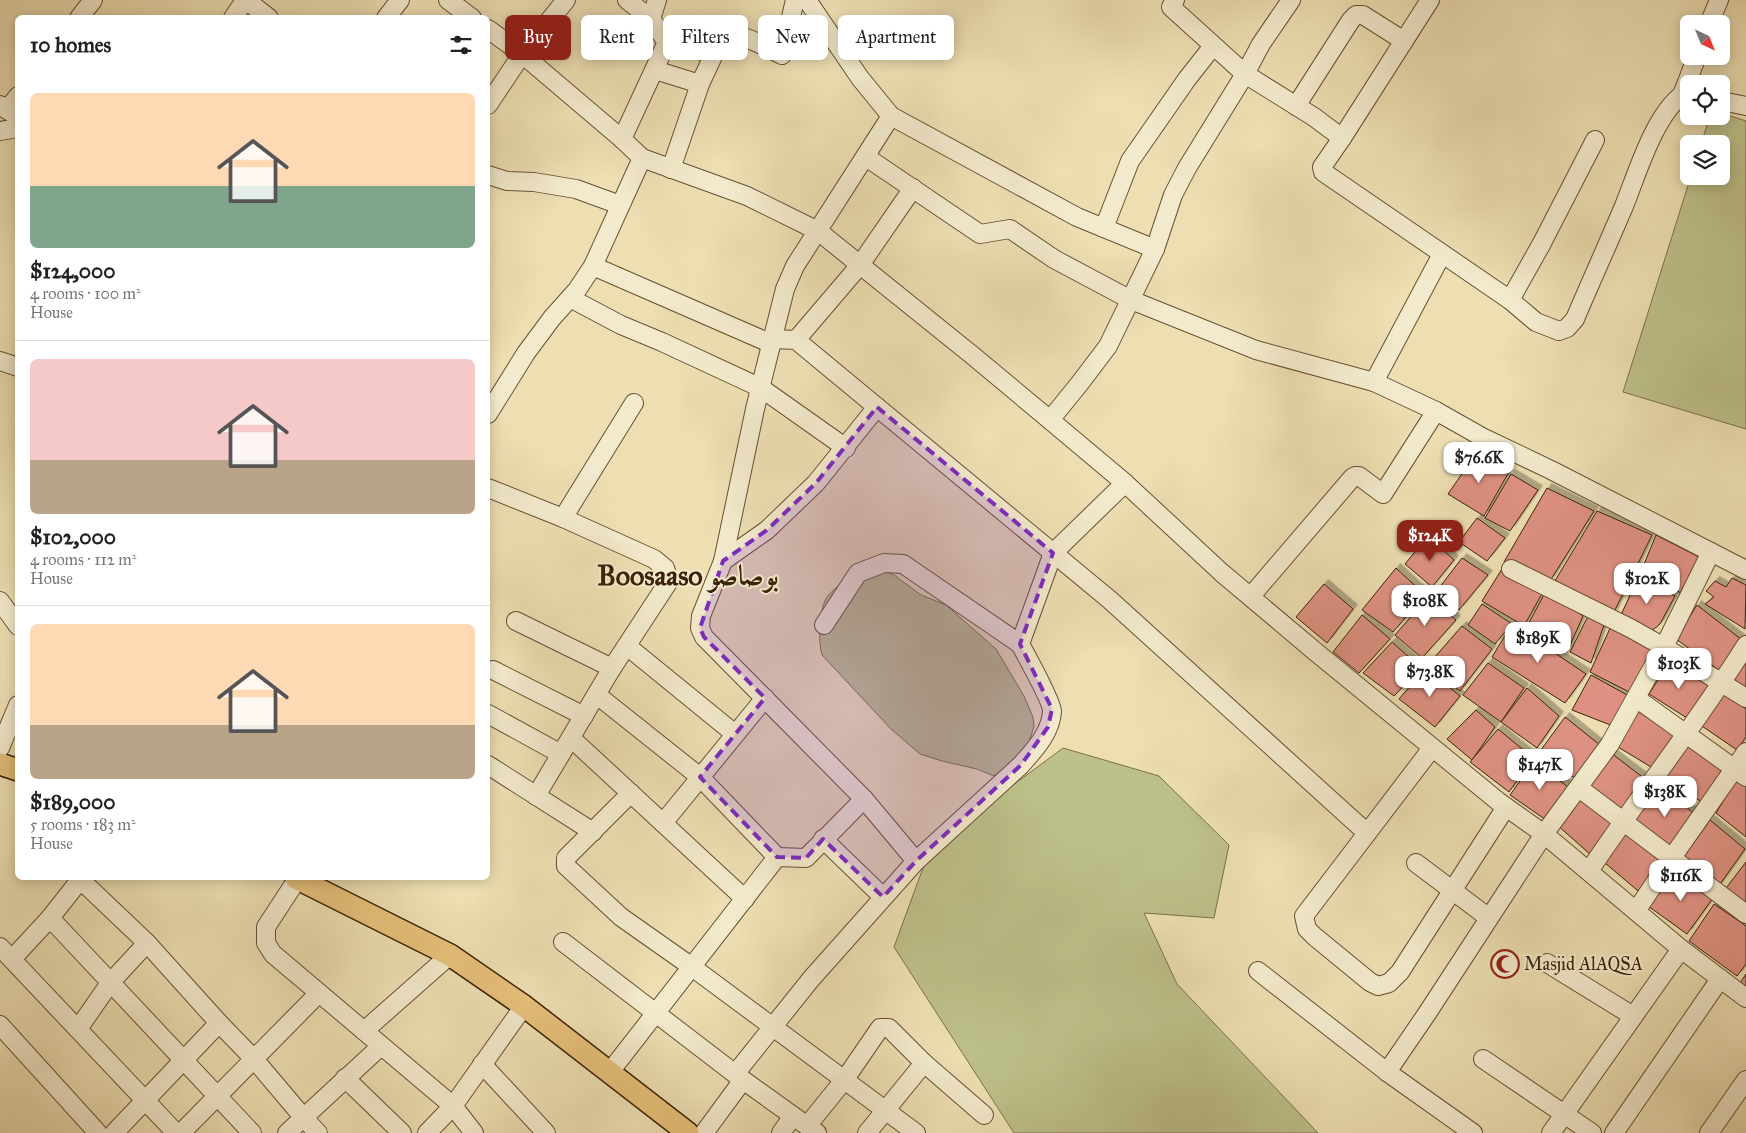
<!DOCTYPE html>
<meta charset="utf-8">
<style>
:root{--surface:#fff;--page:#f6f6f6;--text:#222;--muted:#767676;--line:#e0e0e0;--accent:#8f2418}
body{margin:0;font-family:"IM FELL Great Primer",Amiri,serif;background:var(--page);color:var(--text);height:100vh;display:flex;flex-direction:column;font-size:19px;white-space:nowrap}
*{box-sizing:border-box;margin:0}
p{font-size:16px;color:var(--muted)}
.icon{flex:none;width:28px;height:28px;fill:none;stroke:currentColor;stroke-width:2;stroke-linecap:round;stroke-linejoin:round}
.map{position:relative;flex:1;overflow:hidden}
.sheet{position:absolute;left:15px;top:15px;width:475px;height:865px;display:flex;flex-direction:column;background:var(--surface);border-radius:8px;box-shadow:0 2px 12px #0003}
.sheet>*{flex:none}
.banner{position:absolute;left:505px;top:15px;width:475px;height:45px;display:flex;gap:10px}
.needle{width:32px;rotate:137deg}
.fabs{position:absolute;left:1680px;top:15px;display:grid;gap:10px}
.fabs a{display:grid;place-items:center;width:50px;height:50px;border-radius:8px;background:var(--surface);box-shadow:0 2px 12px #0003;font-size:25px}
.price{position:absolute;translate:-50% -42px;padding:0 11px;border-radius:10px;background:#fff;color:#222;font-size:16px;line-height:32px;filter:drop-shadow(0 1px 2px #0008)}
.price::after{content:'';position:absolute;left:50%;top:30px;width:15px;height:11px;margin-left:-8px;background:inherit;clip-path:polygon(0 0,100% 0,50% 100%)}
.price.selected{background:var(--accent);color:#fff}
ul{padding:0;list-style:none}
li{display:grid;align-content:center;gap:10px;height:265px;padding:0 15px}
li+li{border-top:1px solid var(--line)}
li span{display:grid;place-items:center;height:155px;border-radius:8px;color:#555}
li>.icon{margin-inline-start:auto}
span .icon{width:90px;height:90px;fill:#fffc;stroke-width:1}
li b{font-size:21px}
h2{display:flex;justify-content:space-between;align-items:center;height:60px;padding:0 15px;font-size:21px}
.tag{padding:0 18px;border-radius:8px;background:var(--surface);box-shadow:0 2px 12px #0003;font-size:18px;line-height:45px}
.tag.selected{background:var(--accent);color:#fff}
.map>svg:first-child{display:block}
.green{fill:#bdc089;stroke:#7c7048}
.building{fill:#df9283;stroke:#3c2106;filter:url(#shadow)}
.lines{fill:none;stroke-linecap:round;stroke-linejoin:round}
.minor-casing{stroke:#685031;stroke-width:20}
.major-casing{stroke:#3c2106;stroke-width:24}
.minor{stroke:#f3eacd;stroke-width:18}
.major{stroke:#e6c079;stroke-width:21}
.marked{fill:#7b2cbf;fill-opacity:0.2;stroke:#7b2cbf;stroke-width:4;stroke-dasharray:10 6;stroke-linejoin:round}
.labels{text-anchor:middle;stroke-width:4;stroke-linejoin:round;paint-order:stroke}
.poi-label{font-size:18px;fill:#3c2106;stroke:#f3eacd;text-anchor:start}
.town-label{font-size:28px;font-weight:bold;fill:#3c2106;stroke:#f3eacd}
</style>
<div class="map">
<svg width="1746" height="1133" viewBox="0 0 1746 1133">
<defs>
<filter id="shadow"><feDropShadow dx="4.5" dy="-4.5" stdDeviation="0" flood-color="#0004"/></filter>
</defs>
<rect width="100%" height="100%" fill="#eddfb2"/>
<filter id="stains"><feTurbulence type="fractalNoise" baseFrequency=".004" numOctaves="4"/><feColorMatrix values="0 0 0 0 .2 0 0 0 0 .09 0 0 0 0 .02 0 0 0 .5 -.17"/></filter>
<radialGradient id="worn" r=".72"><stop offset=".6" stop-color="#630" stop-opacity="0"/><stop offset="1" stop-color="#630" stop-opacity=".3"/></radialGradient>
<g class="green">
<path d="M 1721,113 L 1746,121 L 1746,429 L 1623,392 L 1691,176 L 1721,176 L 1721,144 L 1701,144 L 1710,116 L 1721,116 Z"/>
<path d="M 877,567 L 894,575 L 921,595 L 946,605 L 996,649 L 1024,696 L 1033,717 L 1034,727 L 1028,745 L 1015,760 L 994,776 L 977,769 L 942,761 L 920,754 L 891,729 L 822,655 C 818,642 819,609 827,597 C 835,587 851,576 862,570 C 866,567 872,567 877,567 Z"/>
<path d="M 1063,748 L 1159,776 L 1229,845 L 1214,918 L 1144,913 L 1177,984 L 1318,1133 L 1014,1133 L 894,947 L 931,846 Z"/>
</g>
<g class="building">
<path d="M 1477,452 L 1509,472 L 1484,516 L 1448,494 Z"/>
<path d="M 1511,474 L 1538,490 L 1510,531 L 1485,518 Z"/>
<path d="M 1547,488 L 1594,511 L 1550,581 L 1504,562 Z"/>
<path d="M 1597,511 L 1652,535 L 1613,614 L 1553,584 Z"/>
<path d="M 1477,518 L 1505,538 L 1487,561 L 1459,542 Z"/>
<path d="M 1656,535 L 1699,557 L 1681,593 L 1640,574 Z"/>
<path d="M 1428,536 L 1454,560 L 1432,587 L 1405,564 Z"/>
<path d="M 1462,558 L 1488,575 L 1459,610 L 1436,592 Z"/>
<path d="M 1396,568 L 1425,595 L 1393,632 L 1362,610 Z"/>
<path d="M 1502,569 L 1544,590 L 1524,626 L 1482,601 Z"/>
<path d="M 1640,574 L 1675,596 L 1660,624 L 1649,633 L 1620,617 Z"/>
<path d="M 1732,578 L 1746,585 L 1745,629 L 1705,604 L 1714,597 L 1706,591 L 1715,581 L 1726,587 Z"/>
<path d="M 1324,584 L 1353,609 L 1327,643 L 1296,617 Z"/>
<path d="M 1546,591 L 1583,616 L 1567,652 L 1525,630 Z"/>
<path d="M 1428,597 L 1456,620 L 1422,658 L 1395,635 Z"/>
<path d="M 1482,604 L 1512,624 L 1495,644 L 1468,625 Z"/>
<path d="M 1697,605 L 1742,640 L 1720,671 L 1676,639 Z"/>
<path d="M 1589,614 L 1606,619 L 1591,663 L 1570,652 Z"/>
<path d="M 1362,615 L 1390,639 L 1359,673 L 1333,652 Z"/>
<path d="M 1512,624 L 1586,674 L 1565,703 L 1492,657 Z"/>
<path d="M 1612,624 L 1656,648 L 1631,693 L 1590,672 Z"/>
<path d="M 1462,626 L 1492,649 L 1460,691 L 1427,666 Z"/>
<path d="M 1392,642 L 1421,668 L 1394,696 L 1363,673 Z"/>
<path d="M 1670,661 L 1710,687 L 1687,718 L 1649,694 Z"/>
<path d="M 1746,662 L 1746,689 L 1733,680 Z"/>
<path d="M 1488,663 L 1524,688 L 1501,722 L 1463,695 Z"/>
<path d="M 1426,668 L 1460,696 L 1435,727 L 1399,699 Z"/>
<path d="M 1591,675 L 1629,696 L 1613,726 L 1572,710 Z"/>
<path d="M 1527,688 L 1559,716 L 1537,748 L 1501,722 Z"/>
<path d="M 1719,692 L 1746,709 L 1746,737 L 1737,750 L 1696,722 Z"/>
<path d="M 1476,710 L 1495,727 L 1472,760 L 1447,739 Z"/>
<path d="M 1638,711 L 1678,738 L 1656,770 L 1618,747 Z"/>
<path d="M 1565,717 L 1600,745 L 1578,780 L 1538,754 Z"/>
<path d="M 1498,729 L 1533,758 L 1509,792 L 1470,762 Z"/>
<path d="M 1686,744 L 1725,773 L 1704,803 L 1662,779 Z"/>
<path d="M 1611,753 L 1645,779 L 1622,811 L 1586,786 Z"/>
<path d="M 1535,760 L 1569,788 L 1546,820 L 1510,795 Z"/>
<path d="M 1737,779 L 1746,786 L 1746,837 L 1716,813 Z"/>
<path d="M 1658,784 L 1696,815 L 1672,851 L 1634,822 Z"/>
<path d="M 1580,795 L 1617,825 L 1591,855 L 1556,824 Z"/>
<path d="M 1710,820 L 1745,849 L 1718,887 L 1683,858 Z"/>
<path d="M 1627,831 L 1667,863 L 1643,895 L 1605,863 Z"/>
<path d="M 1746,862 L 1746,910 L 1723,892 Z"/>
<path d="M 1675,869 L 1713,898 L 1687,934 L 1648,906 Z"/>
<path d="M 1714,904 L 1746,926 L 1746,964 L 1737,976 L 1689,941 Z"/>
<path d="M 1746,974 L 1746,987 L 1740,983 Z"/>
</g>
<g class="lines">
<defs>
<g id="minor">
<path d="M 246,0 L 269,18"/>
<path d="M 448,0 L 472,18"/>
<path d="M 627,0 L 651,19 L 667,42 L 714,54 C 716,47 719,36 726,35 C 740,31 769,49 782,55 L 795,0"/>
<path d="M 807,0 L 860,78 L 891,116 L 1077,217 L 1155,249"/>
<path d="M 1175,0 L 1171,7 L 1245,74 L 1314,117 L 1342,138 L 1322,167 L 1323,172 L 1510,300 L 1536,322 L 1559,331 L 1567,328 L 1575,319 C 1591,281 1608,244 1624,206 C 1637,174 1654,116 1682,95 L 1689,95"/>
<path d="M 1291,0 L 1261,44 L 1245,74 L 1187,168 L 1173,195 L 1155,249 L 1108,346 L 1080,383 L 1050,420 L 1125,483 L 1222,573 L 1317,653 L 1499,802 L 1544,834 L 1681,949 L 1746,998"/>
<path d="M 79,18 L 93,0"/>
<path d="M 233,18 L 245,0"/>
<path d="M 386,18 L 400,0"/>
<path d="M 651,19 L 657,0"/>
<path d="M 1709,24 L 1719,0"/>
<path d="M 488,29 L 522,54 L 622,139"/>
<path d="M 655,70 L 700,84"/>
<path d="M 1682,95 L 1697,56"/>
<path d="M 1721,101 L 1746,106"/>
<path d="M 0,105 L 18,117"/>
<path d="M 488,105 L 522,54 L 566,0"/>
<path d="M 1296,106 L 1351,20 L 1356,15 L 1363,15 L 1404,41"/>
<path d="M 7,110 L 18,96"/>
<path d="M 891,116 L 795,266 L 785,289 L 755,409 L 723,561 L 701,616 L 700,628 L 704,637 L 864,799 L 916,861"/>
<path d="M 0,131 L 18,128"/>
<path d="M 1342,138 L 1430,0"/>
<path d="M 866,157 L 980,234 L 1010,229 L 1054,259 L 1131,300 L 1256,350 L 1374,382 L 1436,411 L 1482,437 L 1551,470 L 1746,570"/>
<path d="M 642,158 L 747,196 L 818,231 L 972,355 L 1050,420"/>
<path d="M 671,169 L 700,84 L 714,54"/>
<path d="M 488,175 L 507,181 L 534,182 L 576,189 L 620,205"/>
<path d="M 1104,228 L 1130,161 L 1187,79 L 1213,46"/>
<path d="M 593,266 L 772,344"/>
<path d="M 570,298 L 621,325 L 662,342 L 761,388 L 846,448"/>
<path d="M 1510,300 L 1542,243 L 1595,140"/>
<path d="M 774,339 L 796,340 L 1110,600 L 1367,833"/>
<path d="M 796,340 L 860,265 L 913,188"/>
<path d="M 0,361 L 18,367"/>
<path d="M 1374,382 L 1442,254"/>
<path d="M 488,414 L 526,353 L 552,318 L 577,290 L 593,266 L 642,158 L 622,139 L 667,42"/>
<path d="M 488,488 L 563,518 L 654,559 L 665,568 L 669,581 L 612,668 L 536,796"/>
<path d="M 563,518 L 634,403"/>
<path d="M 723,561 L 767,530 L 816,483 L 877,407"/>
<path d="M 1511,569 L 1630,628 L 1664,647 L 1746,698"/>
<path d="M 1251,596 L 1352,478 L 1355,476 L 1359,476 L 1383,494 L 1436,411"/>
<path d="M 0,601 L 18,626"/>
<path d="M 516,621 L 612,668"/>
<path d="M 824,625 L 858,573 L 884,563 L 903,564 L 1020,644"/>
<path d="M 627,646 L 735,734"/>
<path d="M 493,670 L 584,716"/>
<path d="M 597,695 L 700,777 L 777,857"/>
<path d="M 1636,698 L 1746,777"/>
<path d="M 488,714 L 561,754"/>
<path d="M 571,738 L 745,899"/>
<path d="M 0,748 L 18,705"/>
<path d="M 1432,748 L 1304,916 L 1307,929 L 1314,936 L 1370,982 L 1378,986 L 1389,983 L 1400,972 L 1506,807"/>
<path d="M 488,765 L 593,832"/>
<path d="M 1579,788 L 1746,914"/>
<path d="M 631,793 L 566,858 L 566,866 L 621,917 L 692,967 L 916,1133"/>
<path d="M 663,823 L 765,698"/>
<path d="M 823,839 L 883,897"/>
<path d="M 1416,863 L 1489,918"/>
<path d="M 1589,871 C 1640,795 1697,723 1746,645"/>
<path d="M 298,878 L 266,927 L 266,943 L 273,954 L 453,1106 L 474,1133"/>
<path d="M 1636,911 L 1671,859 L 1746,752"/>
<path d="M 50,918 L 252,1133"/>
<path d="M 563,942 L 743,1080 L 817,1133"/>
<path d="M 0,947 L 176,1133"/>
<path d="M 12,959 L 50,918 L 76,885 L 85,884 L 147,943 L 219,1023 L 254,1059 L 303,1117 L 318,1133"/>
<path d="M 1547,963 L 1633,1016"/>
<path d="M 1258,971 L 1387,1072 L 1473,1133"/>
<path d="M 0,1025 L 98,1133"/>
<path d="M 78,1029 L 110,983 L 147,943"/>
<path d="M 364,1031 L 450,955"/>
<path d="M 1483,1059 L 1592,1133"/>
<path d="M 482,1064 L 546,1133"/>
<path d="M 1387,1072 L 1428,1012 L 1544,834 L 1610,744 L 1664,647 L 1711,552"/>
<path d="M 609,1073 L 777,857 L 806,858 L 864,799"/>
<path d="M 735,1074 L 811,979 L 916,861 L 1021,765 C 1034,750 1051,733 1052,711 C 1052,702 1026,655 1020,644 L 1053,553 L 1125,483"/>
<path d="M 345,1078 L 402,1133"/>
<path d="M 807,1126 L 845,1079 L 880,1028 L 889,1028 L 924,1063 L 984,1115"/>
<path d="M 114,1133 L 219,1023"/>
<path d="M 181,1133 L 319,993"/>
<path d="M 287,1133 L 381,1046"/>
<path d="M 427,1133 L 453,1106 L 524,1006"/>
<path d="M 704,1133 L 743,1080"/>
<path d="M 781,1133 L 793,1116"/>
<path d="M 867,1133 L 924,1063"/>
<path d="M 1551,1133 L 1681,949"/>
<path d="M 1614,1133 L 1720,979"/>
<path d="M 1709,1133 L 1746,1080"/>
</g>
<g id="major">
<path d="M 0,764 L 18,770"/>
<path d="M 296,878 L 450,955 L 524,1006 L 688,1133"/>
</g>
</defs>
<use href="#minor" class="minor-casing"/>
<use href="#major" class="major-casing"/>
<use href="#minor" class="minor"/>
<use href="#major" class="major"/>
</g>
<path class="marked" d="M 877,407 L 1053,553 L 1020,644 L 1052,709 L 1048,727 L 1021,765 L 916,861 L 883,897 L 823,839 L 806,858 L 777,857 L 700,777 L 765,698 L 704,637 L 700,628 L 723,561 L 767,530 L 816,483 Z"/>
<defs>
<symbol id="mosque-ring" viewBox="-11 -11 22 22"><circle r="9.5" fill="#f3eacd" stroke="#8f2418" stroke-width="1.5"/><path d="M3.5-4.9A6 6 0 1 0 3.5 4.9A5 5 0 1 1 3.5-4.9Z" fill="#8f2418"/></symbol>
</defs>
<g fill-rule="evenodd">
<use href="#mosque-ring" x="1489" y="948" width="32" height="32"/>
</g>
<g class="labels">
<g class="poi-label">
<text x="1524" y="970">Masjid AlAQSA</text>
</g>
<g class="town-label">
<text x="688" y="585">Boosaaso بوصاصو</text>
</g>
</g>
<rect width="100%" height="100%" filter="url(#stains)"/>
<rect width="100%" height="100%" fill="url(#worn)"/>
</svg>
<div class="fabs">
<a><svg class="needle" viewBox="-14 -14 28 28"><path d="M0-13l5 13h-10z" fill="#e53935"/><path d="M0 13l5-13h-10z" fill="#767676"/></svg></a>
<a><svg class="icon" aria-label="locate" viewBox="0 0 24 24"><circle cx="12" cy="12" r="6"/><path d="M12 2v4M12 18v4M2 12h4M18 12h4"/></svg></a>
<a><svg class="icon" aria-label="layers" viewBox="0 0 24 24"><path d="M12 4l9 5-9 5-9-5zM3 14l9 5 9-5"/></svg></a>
</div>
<b class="price" style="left:1479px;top:484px">$76.6K</b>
<b class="price selected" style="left:1430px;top:562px">$124K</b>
<b class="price" style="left:1647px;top:605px">$102K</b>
<b class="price" style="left:1425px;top:627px">$108K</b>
<b class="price" style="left:1538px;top:664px">$189K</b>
<b class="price" style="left:1679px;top:690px">$103K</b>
<b class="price" style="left:1430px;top:698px">$73.8K</b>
<b class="price" style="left:1540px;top:791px">$147K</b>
<b class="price" style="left:1665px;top:818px">$138K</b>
<b class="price" style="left:1681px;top:902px">$116K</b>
<div class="banner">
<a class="tag selected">Buy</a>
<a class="tag">Rent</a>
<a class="tag">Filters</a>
<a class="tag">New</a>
<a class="tag">Apartment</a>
</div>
<section class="sheet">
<h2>10 homes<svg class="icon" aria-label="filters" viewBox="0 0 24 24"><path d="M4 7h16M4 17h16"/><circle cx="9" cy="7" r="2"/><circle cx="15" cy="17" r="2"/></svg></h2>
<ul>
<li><span style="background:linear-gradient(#ffd9b3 60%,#7fa58c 0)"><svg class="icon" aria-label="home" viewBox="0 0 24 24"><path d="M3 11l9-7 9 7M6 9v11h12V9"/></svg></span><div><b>$124,000</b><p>4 rooms · 100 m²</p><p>House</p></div></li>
<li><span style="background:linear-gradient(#f6c9c9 65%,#b9a48a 0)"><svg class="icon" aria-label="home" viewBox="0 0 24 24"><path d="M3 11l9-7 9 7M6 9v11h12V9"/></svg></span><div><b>$102,000</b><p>4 rooms · 112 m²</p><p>House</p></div></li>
<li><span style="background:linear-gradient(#ffd9b3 65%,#b9a48a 0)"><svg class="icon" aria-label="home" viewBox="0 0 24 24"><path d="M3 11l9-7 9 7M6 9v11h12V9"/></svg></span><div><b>$189,000</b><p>5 rooms · 183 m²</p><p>House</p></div></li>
</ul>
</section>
</div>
